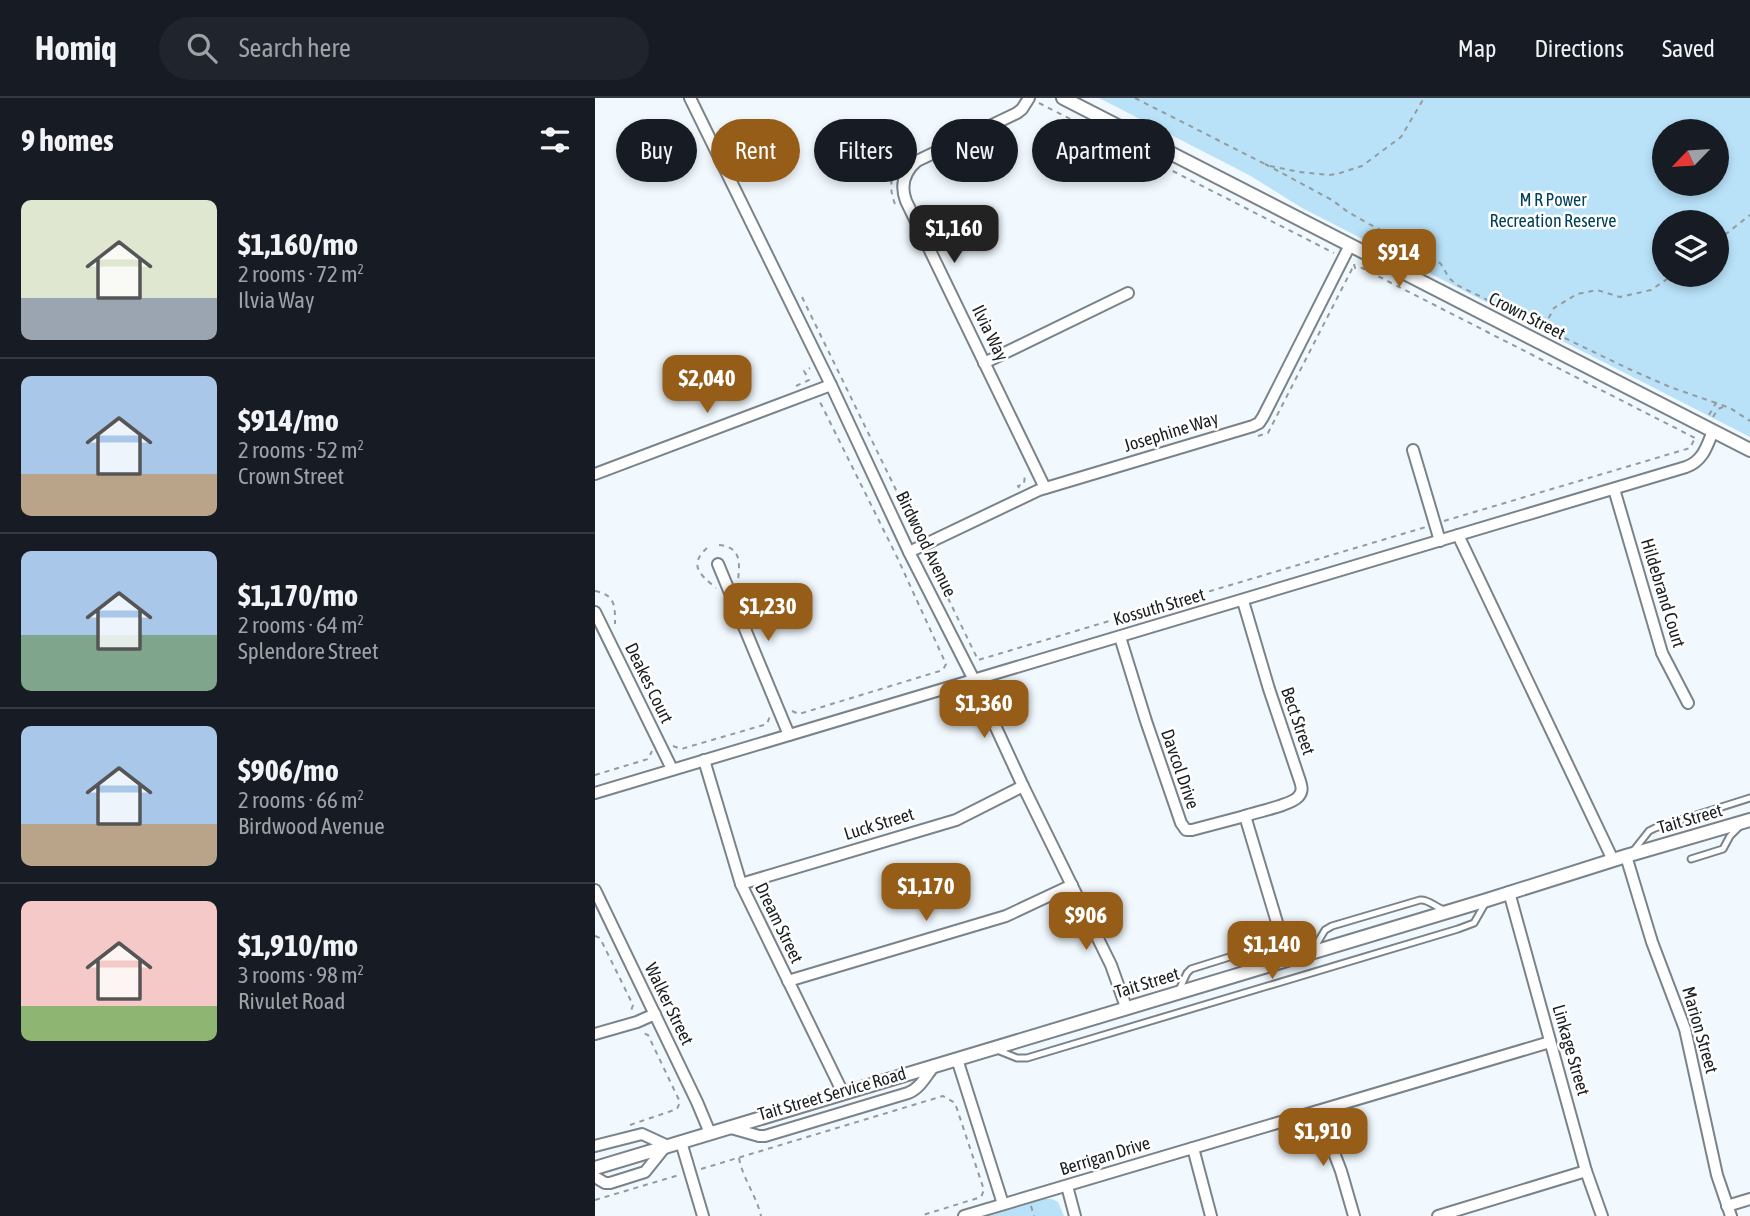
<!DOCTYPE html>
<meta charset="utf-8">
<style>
:root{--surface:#171b24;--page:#20242c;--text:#f1f3f6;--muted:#9ea1a6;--line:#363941;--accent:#965d19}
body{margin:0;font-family:"Asap Condensed",sans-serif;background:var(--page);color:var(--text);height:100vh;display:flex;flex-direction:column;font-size:26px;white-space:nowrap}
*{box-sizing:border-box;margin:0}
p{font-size:23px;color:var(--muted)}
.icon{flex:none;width:38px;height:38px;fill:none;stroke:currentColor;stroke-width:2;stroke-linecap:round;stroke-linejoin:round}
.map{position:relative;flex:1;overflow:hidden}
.panel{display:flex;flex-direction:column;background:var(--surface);width:595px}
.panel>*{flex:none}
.guide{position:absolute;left:21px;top:21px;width:665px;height:63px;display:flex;gap:14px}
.needle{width:46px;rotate:245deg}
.controls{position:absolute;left:1057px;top:21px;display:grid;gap:14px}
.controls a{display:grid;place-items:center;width:77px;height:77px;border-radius:50%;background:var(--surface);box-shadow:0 4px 10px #0003;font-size:35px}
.price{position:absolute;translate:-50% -60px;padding:0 16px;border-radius:14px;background:var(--accent);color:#fff;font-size:23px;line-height:46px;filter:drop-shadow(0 2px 4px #0008)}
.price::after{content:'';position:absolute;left:50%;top:42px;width:21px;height:16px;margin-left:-10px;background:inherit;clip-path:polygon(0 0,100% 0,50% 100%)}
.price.current{background:#222;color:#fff}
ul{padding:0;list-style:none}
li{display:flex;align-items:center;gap:21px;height:175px;padding:0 21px}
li+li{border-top:2px solid var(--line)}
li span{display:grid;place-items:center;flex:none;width:196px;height:140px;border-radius:10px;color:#555}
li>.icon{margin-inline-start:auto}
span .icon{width:84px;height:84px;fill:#fffc;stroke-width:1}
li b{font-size:30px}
h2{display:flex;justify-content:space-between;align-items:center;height:84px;padding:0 21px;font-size:30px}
.tag{padding:0 24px;border-radius:32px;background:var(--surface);box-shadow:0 4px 10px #0003;font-size:24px;line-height:63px}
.tag.current{background:var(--accent);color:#fff}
header{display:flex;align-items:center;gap:42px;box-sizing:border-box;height:98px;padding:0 35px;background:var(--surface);border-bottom:2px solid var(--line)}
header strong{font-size:33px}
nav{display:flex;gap:38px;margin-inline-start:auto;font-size:24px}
.search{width:490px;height:63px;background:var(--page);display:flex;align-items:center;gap:18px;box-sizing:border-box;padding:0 24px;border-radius:38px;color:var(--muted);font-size:26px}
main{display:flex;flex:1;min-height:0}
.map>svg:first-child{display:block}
.green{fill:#b9e2f9;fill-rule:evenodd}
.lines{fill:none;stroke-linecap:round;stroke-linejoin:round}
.service-casing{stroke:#7a8389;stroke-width:9}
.minor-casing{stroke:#7a8389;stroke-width:14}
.tertiary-casing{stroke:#7a8389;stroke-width:16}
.path{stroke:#949b9e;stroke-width:2;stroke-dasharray:5 5;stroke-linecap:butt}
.service{stroke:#fff;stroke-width:5}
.minor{stroke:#fff;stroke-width:10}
.tertiary{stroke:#fff;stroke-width:12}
.labels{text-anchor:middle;stroke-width:5;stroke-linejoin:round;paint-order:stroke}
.park-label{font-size:18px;fill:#00415c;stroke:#fff}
.street-label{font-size:18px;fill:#1b1f21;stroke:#fff}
</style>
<header>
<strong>Homiq</strong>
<div class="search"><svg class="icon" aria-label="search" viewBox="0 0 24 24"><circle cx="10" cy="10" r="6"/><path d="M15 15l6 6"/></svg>Search here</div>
<nav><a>Map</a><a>Directions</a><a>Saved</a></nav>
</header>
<main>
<section class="panel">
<h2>9 homes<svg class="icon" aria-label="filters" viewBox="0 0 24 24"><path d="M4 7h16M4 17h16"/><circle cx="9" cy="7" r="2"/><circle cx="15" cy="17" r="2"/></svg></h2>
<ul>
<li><span style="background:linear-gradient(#dfe7d0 70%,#9aa5b1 0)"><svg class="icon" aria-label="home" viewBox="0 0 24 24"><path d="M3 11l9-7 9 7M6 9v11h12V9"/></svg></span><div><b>$1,160/mo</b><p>2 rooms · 72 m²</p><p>Ilvia Way</p></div></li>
<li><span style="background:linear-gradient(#a9c7e8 70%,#b9a48a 0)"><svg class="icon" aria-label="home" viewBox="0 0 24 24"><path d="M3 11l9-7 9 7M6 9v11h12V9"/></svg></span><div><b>$914/mo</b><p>2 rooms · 52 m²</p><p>Crown Street</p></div></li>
<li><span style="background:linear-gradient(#a9c7e8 60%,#7fa58c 0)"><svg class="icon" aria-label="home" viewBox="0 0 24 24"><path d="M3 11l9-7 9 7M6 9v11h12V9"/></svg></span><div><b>$1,170/mo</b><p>2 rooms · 64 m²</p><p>Splendore Street</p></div></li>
<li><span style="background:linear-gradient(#a9c7e8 70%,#b9a48a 0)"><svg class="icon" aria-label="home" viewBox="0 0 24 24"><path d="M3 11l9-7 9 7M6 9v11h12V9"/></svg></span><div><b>$906/mo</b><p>2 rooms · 66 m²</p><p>Birdwood Avenue</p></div></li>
<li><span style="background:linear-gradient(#f6c9c9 75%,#8fb573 0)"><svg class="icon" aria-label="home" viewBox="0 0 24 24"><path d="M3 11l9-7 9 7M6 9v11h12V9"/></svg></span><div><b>$1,910/mo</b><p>3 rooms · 98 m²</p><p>Rivulet Road</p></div></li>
</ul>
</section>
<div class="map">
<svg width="1155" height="1118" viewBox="0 0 1155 1118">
<rect width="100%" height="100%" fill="#f1f9fe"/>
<g class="green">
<path d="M 504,0 L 1155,0 L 1155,339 L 707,110 L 654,77 ZM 1069,33 L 1122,33 L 1122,86 L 1069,86 ZM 1069,124 L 1122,124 L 1122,177 L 1069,177 Z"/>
<path d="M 449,1101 L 457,1101 L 463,1104 L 469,1118 L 394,1118 Z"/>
</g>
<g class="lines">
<defs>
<g id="service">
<path d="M 1039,752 L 1054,733 L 1060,730 L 1155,700"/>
<path d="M 1096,761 L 1128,751 L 1135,738 L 1145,728"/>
<path d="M 718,852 L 730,832 L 737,828 L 825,802 C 834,801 841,810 850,812"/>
<path d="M 584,892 L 592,875 L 596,871 L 644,856 L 651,855 L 672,865"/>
<path d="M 402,952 L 422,960 L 432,960 L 863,831 L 879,825 L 891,804"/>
</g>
<g id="minor">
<path d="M 95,0 L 236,287 L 314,454 L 379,582 L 428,688 L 516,867 L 531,909"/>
<path d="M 434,0 L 427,11 L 422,15 L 322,63 C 309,74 305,87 311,103 L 450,390"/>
<path d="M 389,265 L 533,195"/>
<path d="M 818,352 L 845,443"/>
<path d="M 0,376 L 236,287"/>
<path d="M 1019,391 L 1067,555 L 1093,605"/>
<path d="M 863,437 L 1018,762"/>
<path d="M 314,454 L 444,392 L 658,328 L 664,325 L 668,319 L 755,147"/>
<path d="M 123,466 L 194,637"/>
<path d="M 648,503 L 674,591 L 705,683 C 707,689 708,694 703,699 C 696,707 661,714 650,718"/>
<path d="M 0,514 L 77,671"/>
<path d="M 525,539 L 551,623 L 586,725 L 591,732 L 597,732 L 650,718 L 693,861"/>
<path d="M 109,662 L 146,786 L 248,995"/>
<path d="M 0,695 L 1091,369 C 1108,363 1112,348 1118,333"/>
<path d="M 1031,758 L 1057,844 L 1090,931 L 1122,1077 L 1136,1118"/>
<path d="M 146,786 L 361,722 L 428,688"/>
<path d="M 0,792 L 102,1004 L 115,1035"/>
<path d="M 914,794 L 991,1073 L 1007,1118"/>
<path d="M 193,883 L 411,818 L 477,787"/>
<path d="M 0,936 L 42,924 L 60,916"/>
<path d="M 362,961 L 408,1106"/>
<path d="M 723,1013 L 746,1073 L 759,1118"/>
<path d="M 136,1030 L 164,1038 L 170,1038 L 313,995 C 326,990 331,977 340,967"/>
<path d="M 86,1044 L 108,1118"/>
<path d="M 0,1048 L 47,1036 L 73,1048"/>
<path d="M 598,1050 L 616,1118"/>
<path d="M 0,1079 L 10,1085 L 15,1085 L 50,1074 L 70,1049"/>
<path d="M 472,1088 L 480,1118"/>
<path d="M 1132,1108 L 1155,1101"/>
<path d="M 369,1118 L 955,944"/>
<path d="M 843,1118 L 991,1073"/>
</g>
<g id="tertiary">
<path d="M 468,0 L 1155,352"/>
<path d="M 0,1070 L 892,802 L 1031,758 L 1155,722"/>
</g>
</defs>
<use href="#service" class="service-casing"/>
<use href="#minor" class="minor-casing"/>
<use href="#tertiary" class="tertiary-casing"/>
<g class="path">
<path d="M 540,0 L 670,66"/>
<path d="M 444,5 L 739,155"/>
<path d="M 670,66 L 737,102 L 753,114 L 776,127 L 839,160 L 846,166 L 854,180 L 862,187 L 919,215 L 933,219 L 951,231 L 1034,271 L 1075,289 L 1121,305"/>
<path d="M 675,68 L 704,74 L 734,77 L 742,76 L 767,68 L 806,39 L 829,0"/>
<path d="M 300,106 C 292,87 297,68 313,55"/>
<path d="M 1122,143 L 1155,117"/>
<path d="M 759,166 L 760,170 L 765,169 L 1104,342"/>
<path d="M 207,199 L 320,431 L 329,434"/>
<path d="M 949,229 L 959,210 L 982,196 L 1002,192 L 1025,199 L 1056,192 L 1078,177"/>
<path d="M 201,288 L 214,282 L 209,273 L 215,270"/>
<path d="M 1114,317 L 1121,305 L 1135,310 L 1155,323"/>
<path d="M 1118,319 L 1123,311 L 1128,309"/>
<path d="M 663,338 L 673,335 L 757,171 L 760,170"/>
<path d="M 424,390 L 423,388 L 429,386 L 430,376"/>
<path d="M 849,423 L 1095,350 L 1100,340"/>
<path d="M 124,447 C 146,449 145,464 143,482"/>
<path d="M 112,450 C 92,468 107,478 121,490"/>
<path d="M 339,455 L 335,463 L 383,562 L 831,429"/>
<path d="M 0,493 C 21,497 20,509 20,526"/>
<path d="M 197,613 L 204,616 L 348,572 L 351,566 L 302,459 L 225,304"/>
<path d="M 78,648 L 86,651 L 172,626 L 175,618"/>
<path d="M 0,677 L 53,661 L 57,653"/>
<path d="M 0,838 L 5,840 L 38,907 L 36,913"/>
<path d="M 35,1027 L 82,1011 L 85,1004 L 53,937 L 45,934"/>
<path d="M 144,1060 C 148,1081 161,1097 166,1118"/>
<path d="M 106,1071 L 348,998 L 360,1005 L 389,1092 L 386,1099 L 325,1118"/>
<path d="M 0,1102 L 84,1077"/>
<path d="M 436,1108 L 439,1118"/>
</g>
<use href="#service" class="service"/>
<use href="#minor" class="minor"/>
<use href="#tertiary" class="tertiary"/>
</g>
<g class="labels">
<g class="park-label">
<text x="958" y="108">M R Power<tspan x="958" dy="21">Recreation Reserve</tspan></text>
</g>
<g class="street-label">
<text transform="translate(932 218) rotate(27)" y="6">Crown Street</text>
<text transform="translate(395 235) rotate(64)" y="6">Ilvia Way</text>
<text transform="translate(576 334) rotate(-17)" y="6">Josephine Way</text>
<text transform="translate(331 446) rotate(64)" y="6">Birdwood Avenue</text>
<text transform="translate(1068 495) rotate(73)" y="6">Hildebrand Court</text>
<text transform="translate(564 509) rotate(-16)" y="6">Kossuth Street</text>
<text transform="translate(54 585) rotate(64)" y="6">Deakes Court</text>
<text transform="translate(703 623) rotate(71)" y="6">Bect Street</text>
<text transform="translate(585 671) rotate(71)" y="6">Davcol Drive</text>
<text transform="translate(1095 721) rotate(-16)" y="6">Tait Street</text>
<text transform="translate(284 726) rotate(-17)" y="6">Luck Street</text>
<text transform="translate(184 825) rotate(64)" y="6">Dream Street</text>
<text transform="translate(552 885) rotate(-17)" y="6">Tait Street</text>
<text transform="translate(74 906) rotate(64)" y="6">Walker Street</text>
<text transform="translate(1105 932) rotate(74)" y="6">Marion Street</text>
<text transform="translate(976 952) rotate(74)" y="6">Linkage Street</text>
<text transform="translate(237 996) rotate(-16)" y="6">Tait Street Service Road</text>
<text transform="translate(510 1058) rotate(-17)" y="6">Berrigan Drive</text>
</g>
</g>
</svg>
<div class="controls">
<a><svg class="needle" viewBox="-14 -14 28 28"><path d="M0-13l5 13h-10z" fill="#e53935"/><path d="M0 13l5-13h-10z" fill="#9ea1a6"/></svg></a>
<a><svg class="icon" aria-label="layers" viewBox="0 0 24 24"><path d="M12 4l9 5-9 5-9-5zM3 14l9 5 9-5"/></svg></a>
</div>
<b class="price current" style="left:359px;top:167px">$1,160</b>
<b class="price" style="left:804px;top:191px">$914</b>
<b class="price" style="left:112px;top:317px">$2,040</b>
<b class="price" style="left:173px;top:545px">$1,230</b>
<b class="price" style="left:389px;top:642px">$1,360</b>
<b class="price" style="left:331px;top:825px">$1,170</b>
<b class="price" style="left:491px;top:854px">$906</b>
<b class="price" style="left:677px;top:883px">$1,140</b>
<b class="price" style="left:728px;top:1070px">$1,910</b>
<div class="guide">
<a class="tag">Buy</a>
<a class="tag current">Rent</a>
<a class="tag">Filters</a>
<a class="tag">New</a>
<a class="tag">Apartment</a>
</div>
</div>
</main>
